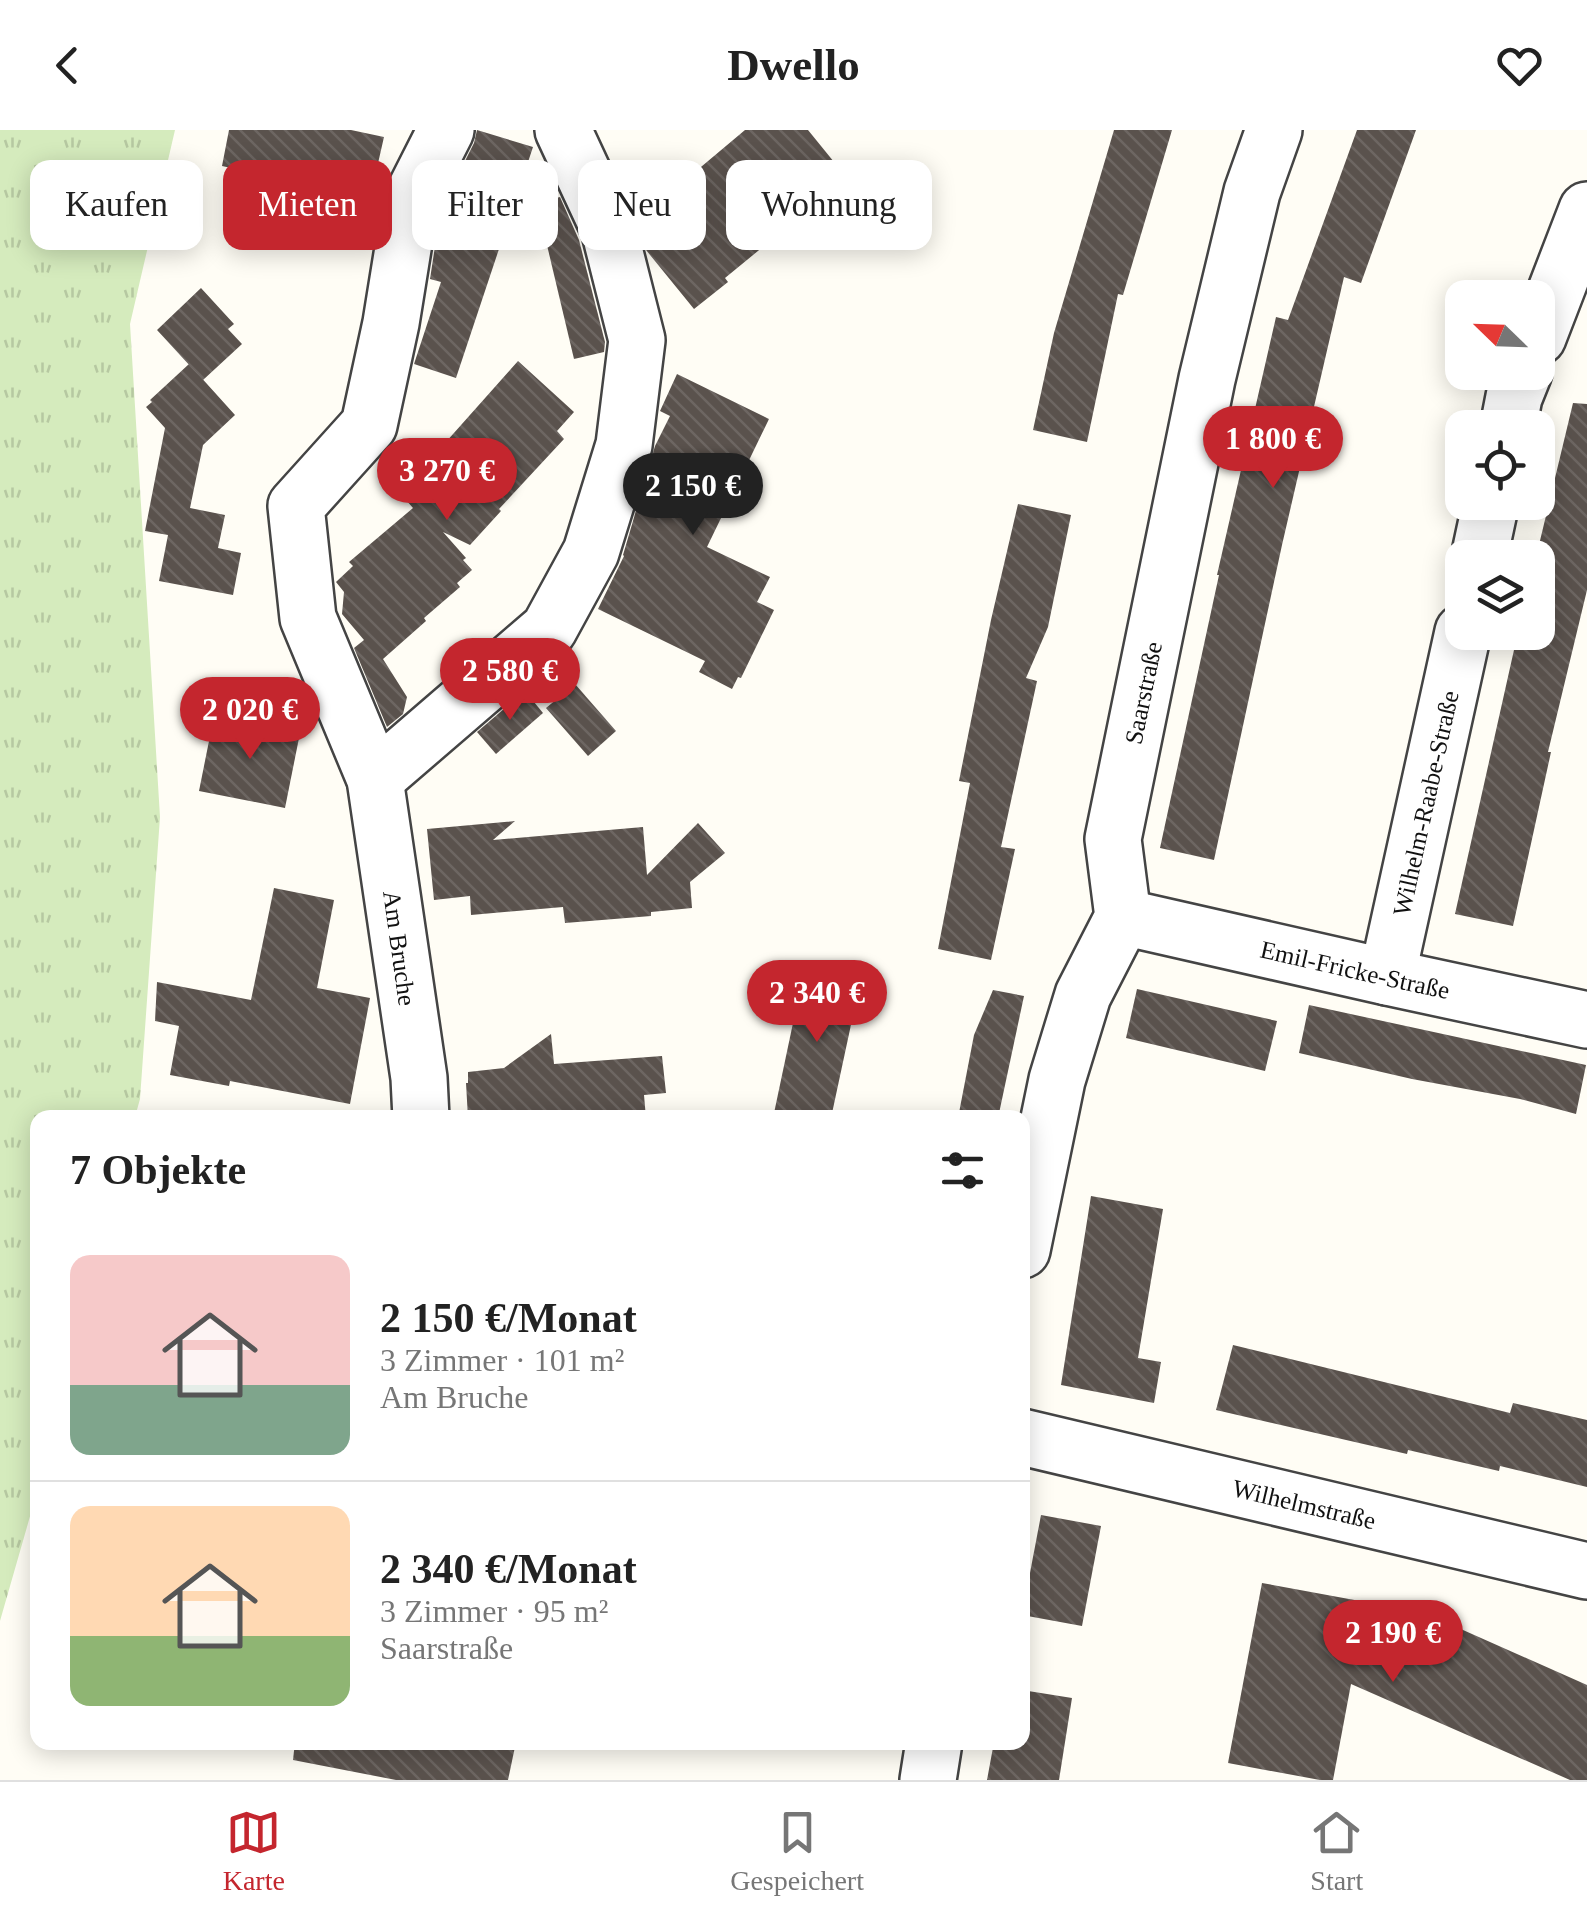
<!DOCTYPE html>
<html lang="de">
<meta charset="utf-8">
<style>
:root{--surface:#fff;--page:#f2f2f2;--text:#222;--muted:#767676;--line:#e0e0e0;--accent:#c4262e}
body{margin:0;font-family:"Times New Roman",serif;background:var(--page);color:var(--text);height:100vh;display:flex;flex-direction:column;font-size:38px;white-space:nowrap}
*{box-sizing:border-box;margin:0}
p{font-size:32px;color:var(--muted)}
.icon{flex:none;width:55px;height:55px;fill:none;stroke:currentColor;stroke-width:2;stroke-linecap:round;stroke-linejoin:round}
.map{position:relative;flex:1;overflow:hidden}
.drawer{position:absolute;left:30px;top:980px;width:1000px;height:640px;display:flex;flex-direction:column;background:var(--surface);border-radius:20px;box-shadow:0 5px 25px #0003}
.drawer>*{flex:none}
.guide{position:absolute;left:30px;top:30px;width:1000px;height:90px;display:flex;gap:20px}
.needle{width:65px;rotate:293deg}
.fabs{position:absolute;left:1445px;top:150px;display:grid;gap:20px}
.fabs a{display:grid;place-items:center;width:110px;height:110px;border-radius:20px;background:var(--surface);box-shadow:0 5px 25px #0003;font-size:50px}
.price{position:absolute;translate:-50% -85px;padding:0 22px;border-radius:35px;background:var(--accent);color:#fff;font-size:32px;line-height:65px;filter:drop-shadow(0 2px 5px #0008)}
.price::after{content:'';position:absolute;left:50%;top:60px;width:30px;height:22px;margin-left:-15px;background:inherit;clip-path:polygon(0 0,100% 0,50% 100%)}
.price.selected{background:#222;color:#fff}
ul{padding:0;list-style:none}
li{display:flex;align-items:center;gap:30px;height:250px;padding:0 40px}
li+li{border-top:2px solid var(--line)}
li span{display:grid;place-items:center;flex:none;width:280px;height:200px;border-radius:20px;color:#555}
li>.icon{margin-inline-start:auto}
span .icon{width:120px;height:120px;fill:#fffc;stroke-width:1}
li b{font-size:42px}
h2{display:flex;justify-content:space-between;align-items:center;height:120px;padding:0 40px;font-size:42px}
.tag{padding:0 35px;border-radius:20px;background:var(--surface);box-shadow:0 5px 25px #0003;font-size:35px;line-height:90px}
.tag.selected{background:var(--accent);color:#fff}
header{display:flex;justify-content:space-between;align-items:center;height:130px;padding:0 40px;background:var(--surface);font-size:45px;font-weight:600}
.dock{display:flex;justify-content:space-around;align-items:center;height:140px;border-top:2px solid var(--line);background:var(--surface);font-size:28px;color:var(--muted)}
.dock a{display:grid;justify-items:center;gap:5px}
.dock .selected{color:var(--accent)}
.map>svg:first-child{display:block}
.grass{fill:url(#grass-tufts)}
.building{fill:url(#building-back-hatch)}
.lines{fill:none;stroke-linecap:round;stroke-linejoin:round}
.minor-casing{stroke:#444;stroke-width:60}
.minor{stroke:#fff;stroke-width:55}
.labels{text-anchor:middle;stroke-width:10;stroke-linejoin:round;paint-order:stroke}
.street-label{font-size:25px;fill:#111;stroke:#fff}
</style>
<header><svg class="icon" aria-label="back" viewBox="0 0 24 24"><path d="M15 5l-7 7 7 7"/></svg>Dwello<svg class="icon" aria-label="heart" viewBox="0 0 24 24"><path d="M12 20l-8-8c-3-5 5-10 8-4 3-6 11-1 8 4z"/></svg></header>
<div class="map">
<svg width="1587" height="1650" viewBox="0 0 1587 1650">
<defs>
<pattern id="grass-tufts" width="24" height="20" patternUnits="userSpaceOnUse" patternTransform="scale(2.5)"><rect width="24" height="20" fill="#d5ebbd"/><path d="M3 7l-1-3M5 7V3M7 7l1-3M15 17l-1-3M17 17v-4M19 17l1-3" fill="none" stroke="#b6c8a1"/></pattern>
<pattern id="building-back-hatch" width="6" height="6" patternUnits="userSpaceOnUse" patternTransform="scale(2.5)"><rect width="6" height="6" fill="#5a524d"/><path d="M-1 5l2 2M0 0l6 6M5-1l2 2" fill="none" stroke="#6d6662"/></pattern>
</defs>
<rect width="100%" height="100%" fill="#fffdf5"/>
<path class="grass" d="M 0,0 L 175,0 L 130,194 L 160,687 L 140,969 L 135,987 L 38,988 L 37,1362 L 0,1491 Z"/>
<g class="building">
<path d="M 229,0 L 351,0 L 384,7 L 371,64 L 309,50 L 308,55 L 222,36 Z"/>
<path d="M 477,0 L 533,17 L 456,248 L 414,234 L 441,152 L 430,149 L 440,84 L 441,82 L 447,84 L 463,35 L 474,13 Z"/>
<path d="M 745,0 L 808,0 L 847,48 L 725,148 L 728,152 L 694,179 L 646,120 L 639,89 Z"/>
<path d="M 1114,0 L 1172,0 L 1123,165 L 1118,164 L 1087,312 L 1033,300 L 1054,203 Z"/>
<path d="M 1357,0 L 1416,0 L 1361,153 L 1344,147 L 1282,415 L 1214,730 L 1160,718 L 1219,445 L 1217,445 L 1276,187 L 1288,190 Z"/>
<path d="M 560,67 L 579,110 L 605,212 L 604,222 L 574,229 L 537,73 Z"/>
<path d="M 201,158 L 234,194 L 228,199 L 242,214 L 203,250 L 157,200 Z"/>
<path d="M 518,231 L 574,282 L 557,301 L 564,309 L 499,379 L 501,381 L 470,415 L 443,402 L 466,428 L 463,430 L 472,440 L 457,453 L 460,457 L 424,488 L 426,491 L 383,529 L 407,567 L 403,584 L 387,597 L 354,518 L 364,510 L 342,484 L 344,462 L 336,452 L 353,436 L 349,432 L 413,378 L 406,370 L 429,349 L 421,340 Z"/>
<path d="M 189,234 L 235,285 L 203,315 L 190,378 L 225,385 L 218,418 L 241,423 L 233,465 L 159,451 L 168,405 L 145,401 L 165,298 L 146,277 L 152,272 L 150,270 Z"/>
<path d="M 677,244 L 769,289 L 707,417 L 770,447 L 757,472 L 774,480 L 741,548 L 738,547 L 732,559 L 699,542 L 705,531 L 598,479 L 624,426 L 623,425 L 655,316 L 670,286 L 660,281 Z"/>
<path d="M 1573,273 L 1587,274 L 1587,460 L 1548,622 L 1551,622 L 1513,796 L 1455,784 L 1518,502 L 1538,502 L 1538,419 Z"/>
<path d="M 1018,374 L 1071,385 L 1048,497 L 1026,548 L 1037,551 L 1001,717 L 1015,719 L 991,830 L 938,819 L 970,653 L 959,651 L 991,490 Z"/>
<path d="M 575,554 L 616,601 L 588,626 L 546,578 Z"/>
<path d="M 525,561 L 543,583 L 496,624 L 477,602 Z"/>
<path d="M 214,586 L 300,603 L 285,678 L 199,661 Z"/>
<path d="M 515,691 L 493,710 L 643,697 L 647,745 L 698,693 L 725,723 L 690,752 L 692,778 L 651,782 L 651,786 L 565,793 L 563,777 L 471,785 L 470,766 L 434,770 L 427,699 Z"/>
<path d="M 274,758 L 334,770 L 317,858 L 370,868 L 350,974 L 230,951 L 229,956 L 170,945 L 179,896 L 155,891 L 157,852 L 251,870 Z"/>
<path d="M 805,836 L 861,848 L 831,988 L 773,988 Z"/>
<path d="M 1137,859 L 1277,891 L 1265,941 L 1126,908 Z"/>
<path d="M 993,860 L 1024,866 L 998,988 L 958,988 L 974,905 Z"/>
<path d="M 1309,875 L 1586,935 L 1576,984 L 1520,969 L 1412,949 L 1299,923 Z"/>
<path d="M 551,904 L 554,934 L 662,926 L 666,963 L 644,965 L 646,988 L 468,988 L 466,953 L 468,953 L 468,942 L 504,938 Z"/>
<path d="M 1091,1066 L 1163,1079 L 1138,1228 L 1161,1232 L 1154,1273 L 1061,1255 Z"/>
<path d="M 1233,1215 L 1510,1283 L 1513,1273 L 1587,1290 L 1587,1357 L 1500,1336 L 1499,1341 L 1408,1320 L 1407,1324 L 1216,1280 Z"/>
<path d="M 1041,1385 L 1101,1396 L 1082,1496 L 1022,1485 Z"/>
<path d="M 1262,1453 L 1398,1478 L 1400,1472 L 1587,1555 L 1587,1650 L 1570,1650 L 1351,1554 L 1333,1650 L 1320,1650 L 1228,1633 Z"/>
<path d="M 1022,1560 L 1072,1568 L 1059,1650 L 987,1650 L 994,1612 L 1022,1612 Z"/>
<path d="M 295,1612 L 516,1612 L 508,1650 L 396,1650 L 293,1630 Z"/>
</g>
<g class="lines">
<defs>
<g id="minor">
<path d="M 1538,207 L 1587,80"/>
<path d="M 1508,298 L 1514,267 L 1524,242"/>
<path d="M 1479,428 L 1491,372"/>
<path d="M 375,649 L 549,499 L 591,422 L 624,315 L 637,210 L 609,99 L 563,0"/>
<path id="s1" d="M 1123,787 L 1387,847 L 1587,890"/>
<path id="s2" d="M 1387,847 L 1463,502"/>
<path d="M 421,988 L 419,948 L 375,649 L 308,488 L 296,376 L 369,295 L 391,193 L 411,69 L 446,0"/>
<path id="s3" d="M 1022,1120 L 1057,950 L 1083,865 L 1123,787 L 1113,709 L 1207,249 L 1252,62 L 1274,0"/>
<path id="s4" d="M 1022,1307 L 1587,1441"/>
<path d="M 928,1650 L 934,1612"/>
</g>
</defs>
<use href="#minor" class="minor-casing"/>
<use href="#minor" class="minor"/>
</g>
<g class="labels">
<g class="street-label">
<text dy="9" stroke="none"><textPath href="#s3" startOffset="578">Saarstraße</textPath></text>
<text dy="9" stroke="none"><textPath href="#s2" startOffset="178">Wilhelm-Raabe-Straße</textPath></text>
<text transform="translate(400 818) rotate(82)" y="9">Am Bruche</text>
<text dy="9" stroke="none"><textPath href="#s1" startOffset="238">Emil-Fricke-Straße</textPath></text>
<text dy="9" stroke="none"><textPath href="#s4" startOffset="290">Wilhelmstraße</textPath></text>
</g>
</g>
</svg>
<div class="fabs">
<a><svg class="needle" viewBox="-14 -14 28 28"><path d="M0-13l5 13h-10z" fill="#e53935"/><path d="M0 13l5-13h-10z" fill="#767676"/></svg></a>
<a><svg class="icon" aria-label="locate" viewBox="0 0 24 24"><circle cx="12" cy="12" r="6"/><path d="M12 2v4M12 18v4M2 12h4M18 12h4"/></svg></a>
<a><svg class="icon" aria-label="layers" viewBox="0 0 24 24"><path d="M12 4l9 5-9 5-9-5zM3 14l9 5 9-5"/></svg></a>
</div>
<b class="price" style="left:1273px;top:361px">1 800 €</b>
<b class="price" style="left:447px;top:393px">3 270 €</b>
<b class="price selected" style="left:693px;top:408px">2 150 €</b>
<b class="price" style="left:510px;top:593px">2 580 €</b>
<b class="price" style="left:250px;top:632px">2 020 €</b>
<b class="price" style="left:817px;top:915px">2 340 €</b>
<b class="price" style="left:1393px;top:1555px">2 190 €</b>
<div class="guide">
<a class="tag">Kaufen</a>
<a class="tag selected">Mieten</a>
<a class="tag">Filter</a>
<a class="tag">Neu</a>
<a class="tag">Wohnung</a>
</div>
<section class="drawer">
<h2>7 Objekte<svg class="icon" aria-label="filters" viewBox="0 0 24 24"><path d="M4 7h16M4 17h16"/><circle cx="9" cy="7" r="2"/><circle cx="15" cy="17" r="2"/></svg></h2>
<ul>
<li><span style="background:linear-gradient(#f6c9c9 65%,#7fa58c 0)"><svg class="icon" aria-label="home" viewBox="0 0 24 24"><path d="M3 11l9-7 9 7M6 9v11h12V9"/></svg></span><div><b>2 150 €/Monat</b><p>3 Zimmer · 101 m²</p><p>Am Bruche</p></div></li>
<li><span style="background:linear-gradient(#ffd9b3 65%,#8fb573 0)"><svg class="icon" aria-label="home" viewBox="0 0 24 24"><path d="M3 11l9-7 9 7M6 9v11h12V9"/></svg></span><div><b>2 340 €/Monat</b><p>3 Zimmer · 95 m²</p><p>Saarstraße</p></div></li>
</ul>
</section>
</div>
<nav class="dock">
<a class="selected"><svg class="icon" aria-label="map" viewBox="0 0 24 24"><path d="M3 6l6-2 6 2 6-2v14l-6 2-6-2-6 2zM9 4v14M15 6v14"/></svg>Karte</a>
<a><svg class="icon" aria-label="saved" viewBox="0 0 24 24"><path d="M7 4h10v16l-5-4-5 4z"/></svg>Gespeichert</a>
<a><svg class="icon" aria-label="home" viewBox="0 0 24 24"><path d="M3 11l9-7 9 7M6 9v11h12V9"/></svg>Start</a>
</nav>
